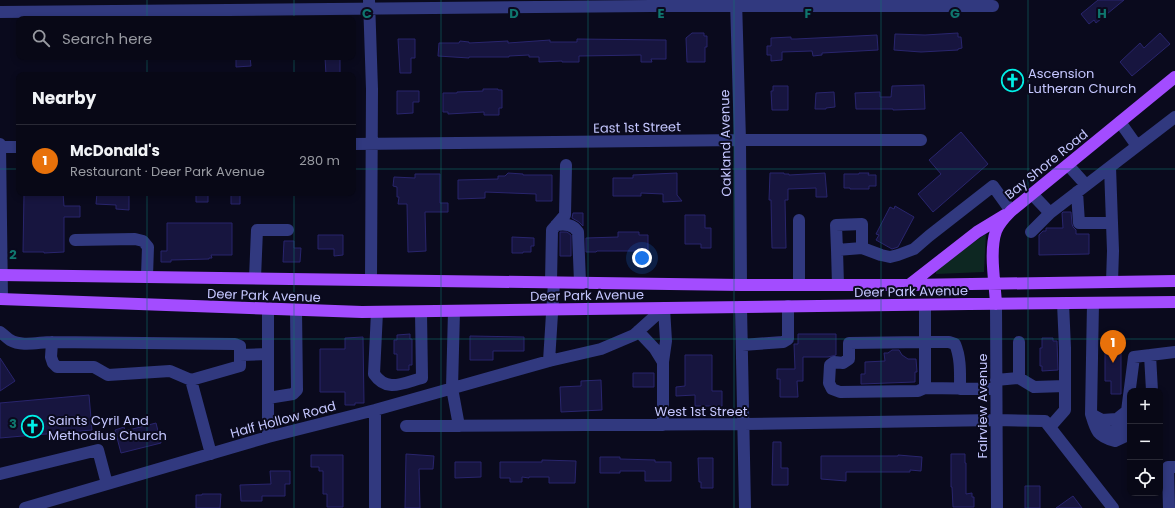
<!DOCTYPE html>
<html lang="en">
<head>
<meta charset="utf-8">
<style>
	:root { --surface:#080816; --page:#11111f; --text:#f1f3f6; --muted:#989aa1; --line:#292935; --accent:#2563eb }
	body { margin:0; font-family:Poppins,sans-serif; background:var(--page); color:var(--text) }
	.controls { position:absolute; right:12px; bottom:12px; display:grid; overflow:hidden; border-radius:8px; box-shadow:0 2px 6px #0003 }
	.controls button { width:36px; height:36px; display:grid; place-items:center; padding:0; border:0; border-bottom:1px solid var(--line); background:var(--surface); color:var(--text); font:20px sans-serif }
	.you { position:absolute; left:642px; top:258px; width:14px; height:14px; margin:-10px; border:3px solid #fff; border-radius:50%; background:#1a73e8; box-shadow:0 0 0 6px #1a73e833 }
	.badge { display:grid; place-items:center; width:26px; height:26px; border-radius:50%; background:var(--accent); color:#fff; font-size:13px; font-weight:700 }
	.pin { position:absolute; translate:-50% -33px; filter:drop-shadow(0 1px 2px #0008) }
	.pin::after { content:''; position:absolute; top:21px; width:14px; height:12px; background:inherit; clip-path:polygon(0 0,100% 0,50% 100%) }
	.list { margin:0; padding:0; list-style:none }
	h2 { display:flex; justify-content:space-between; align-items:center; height:52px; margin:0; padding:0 16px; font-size:17px }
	h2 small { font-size:13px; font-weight:400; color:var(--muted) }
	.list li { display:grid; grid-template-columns:26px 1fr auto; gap:12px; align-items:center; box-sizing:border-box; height:72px; padding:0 16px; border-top:1px solid var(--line) }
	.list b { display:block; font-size:15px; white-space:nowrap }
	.list p { margin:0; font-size:13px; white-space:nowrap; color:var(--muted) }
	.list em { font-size:13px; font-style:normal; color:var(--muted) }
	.icon { flex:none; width:22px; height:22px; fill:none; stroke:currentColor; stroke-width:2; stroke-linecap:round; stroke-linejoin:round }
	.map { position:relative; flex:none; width:1175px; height:508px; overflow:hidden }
	.search { position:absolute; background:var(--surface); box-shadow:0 2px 6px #0003; left:16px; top:16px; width:340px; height:44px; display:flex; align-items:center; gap:10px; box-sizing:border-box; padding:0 14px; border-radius:8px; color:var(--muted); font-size:15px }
	.panel { position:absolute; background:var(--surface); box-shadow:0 2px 6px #0003; left:16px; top:72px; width:340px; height:124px; border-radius:8px }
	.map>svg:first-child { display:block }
	.green { fill:#0d2722 }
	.building { fill:#17153f; stroke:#29256d }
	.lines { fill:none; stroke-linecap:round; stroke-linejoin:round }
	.minor { stroke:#31397f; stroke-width:12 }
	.major { stroke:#a34cff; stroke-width:12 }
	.grid { fill:none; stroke:#0f766e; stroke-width:1; stroke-opacity:0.55 }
	.labels { text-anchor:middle; stroke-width:4; stroke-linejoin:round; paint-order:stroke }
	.poi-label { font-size:13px; fill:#c5c7ff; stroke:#0a0a1d; text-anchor:start }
	.street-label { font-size:13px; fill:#c5c7ff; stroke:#0a0a1d }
	.grid-label { font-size:13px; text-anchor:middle; font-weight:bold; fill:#0f766e; stroke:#0a0a1d; stroke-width:4; stroke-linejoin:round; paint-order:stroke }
</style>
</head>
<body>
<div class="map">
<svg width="1175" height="508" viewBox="0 0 1175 508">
	<rect width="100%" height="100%" fill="#0a0a1d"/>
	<path class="green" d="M986,234L984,272L936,274V268Z"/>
	<path class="building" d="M1098,0H1124L1096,23L1094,20L1089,24L1081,14Z
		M692,33H704V36H707V47H705V62H687L686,38Z
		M958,33V37H961L962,48L958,49V50L921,52L894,50L895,34L925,35Z
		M1160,33L1170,44L1132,76L1120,62L1140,43L1144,48Z
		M877,35L878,50L822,53V55L813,56L812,51L782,52V60L771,61V55H767V46H771V38L791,37V39H796Z
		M398,39H415V58H411V73H400Z
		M577,39L666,40V59H651L652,62H641V55L579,56V62H562V61L539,62V57H529V55L509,56V57H469V58L438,56L439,43H459L460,41L469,42V43L508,41V43L550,40V42H577Z
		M236,57H250L251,66L236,67Z
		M325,57H340V74L326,75Z
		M924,85L925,109L893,110V109H856L855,93L880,92V97H891L892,86Z
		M773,86H788V110H772L771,91H773Z
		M483,89H498V90H502V108H499V115H484V112L448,114V112H443V93H457V92L483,91Z
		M397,91H419V102H413V113L397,114Z
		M834,92L835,107L826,108V109H815L816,93Z
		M961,132L988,164L933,212L918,194L941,174L929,160Z
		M508,173L523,174V175H552V201H536V194L485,192V198L458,199V180L498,179V176H505Z
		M677,173V195L682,201L663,202V194L641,193V196H613V178H633V175Z
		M770,173H784V174H789V175L825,173L827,197H816V188L788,189V200H785L786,248H772L771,200H769Z
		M859,173H869L868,175H876V186H869V189H850V188H844V174H859Z
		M415,174H440V203H448V212H425L426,251L408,252L407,204H398L399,197H397V187L393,186L394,177L415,178Z
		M24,193H63L64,206H80V217H64V252L44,253V252H23Z
		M97,193H129V210L116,209V205L96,204Z
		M196,193H208V202H196Z
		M231,193H240V204H231Z
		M895,206L914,217L898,247L892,249L876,240L879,235L876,234L890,207L894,209Z
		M1063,212H1071L1072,224L1073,227L1076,230V234H1089V254L1039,255V235L1043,231H1046V228H1063L1062,213Z
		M573,213H583V226L579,222L572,218Z
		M685,215H705V228H711V248H701V244H685Z
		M167,223H232V255H211L212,258H209V259L171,260V262H161V251H167Z
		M560,232H567L571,235V256H560Z
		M618,232H639V235H648V251H597L596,252H586V238L618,237Z
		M318,235H343V255L334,256V249H318Z
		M512,237L534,238V246H531V252H523V253H512Z
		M284,241H294V248H301L300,262H283Z
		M410,334V339H412V365H409V370H397V354H394V340H397V335Z
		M798,334H836V355L828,357H803V381H797L798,397H780V379H777V369H795L794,344H798Z
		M470,336L524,337V351H493V360H470Z
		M363,337L364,403H355V405H345V392H320V349H345V338Z
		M1042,338H1053V341H1057L1058,370L1042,371V366H1040V348H1042Z
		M1105,345H1121V394H1111V381H1105Z
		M892,350H899L902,355L908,359H916L917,372H915V382L861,384V374H865V362L885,361L884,353H888Z
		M685,355H712V391H722V406H695V395L676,396V387L685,386Z
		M0,358L15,381L0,391Z
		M633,373H654V387H633Z
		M601,380L602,410L561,412L560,387L581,386V381Z
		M89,395L92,430L0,438V403Z
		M156,423L161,443L121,453L115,430L124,427L125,431Z
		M773,442H781V468H788V485H772Z
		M406,454L434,456L433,469H419L420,508H405Z
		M951,454H965V463H966V494L972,493V497H974V507H953L952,487H951Z
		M311,455H343V507H327V494H323V471H319V467H311Z
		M898,455L922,457L921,471L910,470V472H846V481L821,479V456H898Z
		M600,457H620V459L655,460V462H671V481H645V471H620V473H600Z
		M698,458H713V488H701V482H699Z
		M542,460L576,461L575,483H549V477H529V478L522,477V482H510V478H500V462H542Z
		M455,462H481V477L455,478Z
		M270,471H290V484H285V496H262V501H241L240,485L271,484Z
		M1025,486H1040V508H1025Z
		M202,494H221L220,508H196V495H202Z
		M1073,496L1082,508H1056Z"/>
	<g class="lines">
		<path class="minor" d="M369,0L372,89L371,279
			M736,0L740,140L741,285
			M0,12L651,6H993
			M1120,122L1137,146
			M0,144L2,299
			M353,144L740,140H921
			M0,147H19
			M1068,165L1086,185
			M1110,167L1113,251L1112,282
			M1077,192L1079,223H1112
			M1032,194L1050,213
			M556,225C565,224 573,224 578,232L580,282
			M1031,232L1050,213L1175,117
			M75,240L135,239L143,241L148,247L147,276
			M837,250L836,225L862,224V248
			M255,278L257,230H288
			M551,282L552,230L565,215L566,165
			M799,285V220
			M838,285L837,250L862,248L881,255L890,257L898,255L914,249L929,236L993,186L1011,211
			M1093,303L1091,414C1096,431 1097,436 1115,441L1130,434
			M996,304L997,508
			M925,305V388L918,391L840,392L832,389L829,383L830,365L834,362L843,363L849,359V343L925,342H949L955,344C961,358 960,374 960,389
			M741,307L745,508
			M268,310V437
			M454,311L452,388L459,426
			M377,312L374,374C387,393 403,383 422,378L421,312
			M638,331L655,349L663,362
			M0,332C3,334 7,338 10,340C22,347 39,342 52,342L235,344L240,346V366L191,380L170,371L108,375L94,367H57L53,363L51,357L52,342
			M742,345L783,342L788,339V306
			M240,355L268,354
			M1150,355L1152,391
			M549,361L554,282
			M1019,378L1034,387L1065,386
			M191,380L211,454
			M996,380L1019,378V342
			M925,388L996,389
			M268,398L293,394L297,390L296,310
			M375,410V508
			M1091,414L1102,420L1117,419L1127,411L1134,357L1175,352
			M663,425V362L666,341L664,308
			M406,426L743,424L996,420L1045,421L1113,508
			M1050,427L1065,410V348L1063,303
			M1099,427L1110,432L1122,430L1127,420V411
			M0,474L98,450L107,484
			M25,508L268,437L375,410L549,361L601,349L634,335L664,308
			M1169,508L1168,467H1175"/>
		<path class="major" d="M0,275L741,285H909L1175,281
			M909,285L977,232L1005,215
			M0,299L362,312L969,304L1175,302
			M996,304C995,283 989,251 996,231C999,223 1005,217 1011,211L1175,77"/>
	</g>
	<path class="grid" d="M147,0V19M294,0V19M441,0V508M588,0V508M734,0V508M881,0V508M1028,0V508M147,57V75M294,57V75M0,169H19M353,169H1175M147,193V508M294,193V508M0,339H1175"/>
	<defs>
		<symbol id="church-ring" viewBox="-11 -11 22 22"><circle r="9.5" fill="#0a0a1d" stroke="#00f0e7" stroke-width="1.5"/><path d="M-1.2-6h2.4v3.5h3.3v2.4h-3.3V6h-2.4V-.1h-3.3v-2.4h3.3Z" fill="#00f0e7"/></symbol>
	</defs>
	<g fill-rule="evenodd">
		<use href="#church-ring" x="1000" y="68" width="25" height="25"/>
		<use href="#church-ring" x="20" y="414" width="25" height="25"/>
	</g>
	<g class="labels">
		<g class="poi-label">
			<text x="1028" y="78">Ascension<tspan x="1028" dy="15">Lutheran Church</tspan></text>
			<text x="48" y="425">Saints Cyril And<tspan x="48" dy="15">Methodius Church</tspan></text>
		</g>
		<g class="street-label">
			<text transform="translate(637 127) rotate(-1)" y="5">East 1st Street</text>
			<text transform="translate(725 143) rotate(-91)" y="5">Oakland Avenue</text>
			<text transform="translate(1046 164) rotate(-39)" y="5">Bay Shore Road</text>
			<text transform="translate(911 291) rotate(-1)" y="5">Deer Park Avenue</text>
			<text transform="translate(264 295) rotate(2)" y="5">Deer Park Avenue</text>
			<text transform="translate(587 295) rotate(-1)" y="5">Deer Park Avenue</text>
			<text transform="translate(982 406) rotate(-90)" y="5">Fairview Avenue</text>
			<text x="701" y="416">West 1st Street</text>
			<text transform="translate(283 419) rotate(-15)" y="5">Half Hollow Road</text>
		</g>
	</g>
	<g class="grid-label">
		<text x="367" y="18">C</text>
		<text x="514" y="18">D</text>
		<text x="661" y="18">E</text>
		<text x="808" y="18">F</text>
		<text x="955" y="18">G</text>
		<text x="1102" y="18">H</text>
		<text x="13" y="259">2</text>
		<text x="13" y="428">3</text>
	</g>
</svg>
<div class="controls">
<button>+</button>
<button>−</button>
<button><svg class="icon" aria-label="locate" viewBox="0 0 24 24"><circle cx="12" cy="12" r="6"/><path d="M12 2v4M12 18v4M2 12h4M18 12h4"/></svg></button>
</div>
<div class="you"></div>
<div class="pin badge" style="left:1113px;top:363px;background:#e8710a">1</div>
<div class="search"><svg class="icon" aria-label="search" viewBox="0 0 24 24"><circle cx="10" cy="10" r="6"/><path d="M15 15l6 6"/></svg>Search here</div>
<section class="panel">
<h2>Nearby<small></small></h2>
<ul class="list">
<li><span class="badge" style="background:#e8710a">1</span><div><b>McDonald's</b><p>Restaurant · Deer Park Avenue</p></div><em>280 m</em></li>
</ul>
</section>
</div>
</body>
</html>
